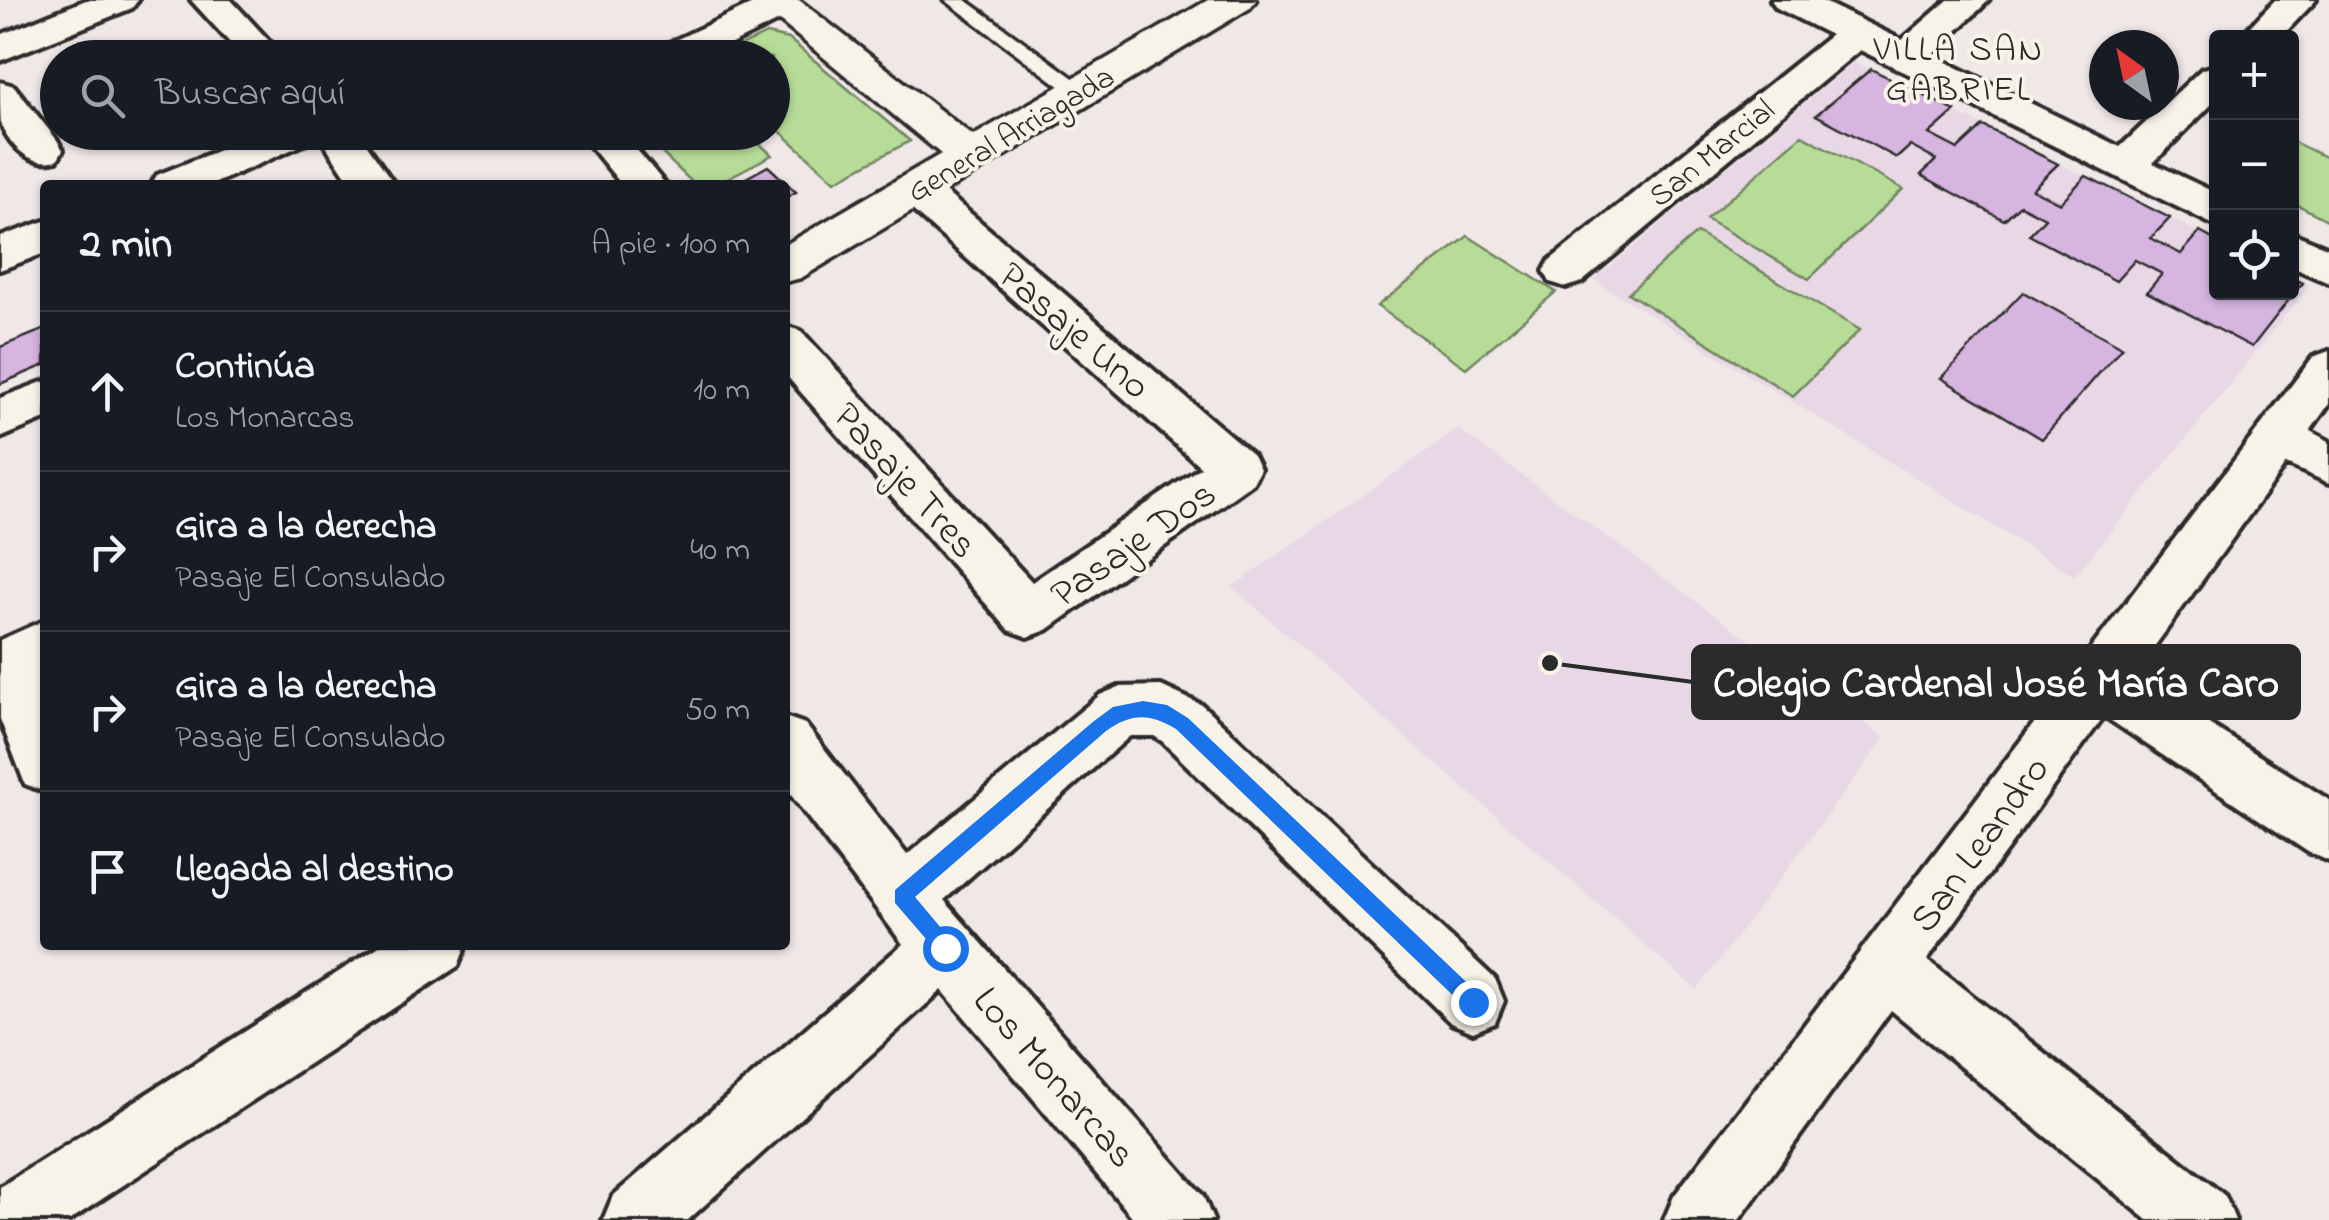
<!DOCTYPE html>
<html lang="es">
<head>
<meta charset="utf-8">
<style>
	:root { --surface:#171b24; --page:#242831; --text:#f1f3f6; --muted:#9ea1a6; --line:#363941 }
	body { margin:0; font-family:"Indie Flower",sans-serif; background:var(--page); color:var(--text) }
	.controls { position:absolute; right:30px; top:30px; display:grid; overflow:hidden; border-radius:10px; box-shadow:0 2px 8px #0004 }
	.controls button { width:90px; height:90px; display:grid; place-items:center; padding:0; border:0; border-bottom:2px solid var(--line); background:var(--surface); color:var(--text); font:50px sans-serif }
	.compass { position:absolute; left:2089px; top:30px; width:90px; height:90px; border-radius:50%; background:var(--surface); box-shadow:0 2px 8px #0004; rotate:327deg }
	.stop { position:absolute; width:30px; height:30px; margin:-22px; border:8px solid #1a73e8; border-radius:50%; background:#fff }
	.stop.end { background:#1a73e8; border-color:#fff; box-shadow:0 2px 10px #0008 }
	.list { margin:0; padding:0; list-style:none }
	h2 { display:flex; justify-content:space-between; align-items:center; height:130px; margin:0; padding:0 40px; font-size:42px }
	h2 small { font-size:32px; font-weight:400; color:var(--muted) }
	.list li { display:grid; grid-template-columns:65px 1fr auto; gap:30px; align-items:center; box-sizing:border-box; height:160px; padding:0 40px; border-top:2px solid var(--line) }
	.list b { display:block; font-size:38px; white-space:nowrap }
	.list p { margin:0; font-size:32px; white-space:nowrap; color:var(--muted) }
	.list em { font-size:32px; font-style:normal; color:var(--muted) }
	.icon { flex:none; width:55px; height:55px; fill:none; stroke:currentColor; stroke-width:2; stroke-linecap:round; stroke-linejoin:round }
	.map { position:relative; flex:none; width:2329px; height:1220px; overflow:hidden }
	.search { position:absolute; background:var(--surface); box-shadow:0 2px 8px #0004; left:40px; top:40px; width:750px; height:110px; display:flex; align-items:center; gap:25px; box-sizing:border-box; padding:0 35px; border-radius:55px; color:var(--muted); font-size:38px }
	.panel { position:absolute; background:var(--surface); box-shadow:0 2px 8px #0004; left:40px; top:180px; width:750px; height:770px; border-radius:10px }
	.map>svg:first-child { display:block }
	.built { fill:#e8d8e5 }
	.green { fill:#b7dc97; stroke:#718461; stroke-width:2.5 }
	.building { fill:#d6b5e1; stroke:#2b2b2b; stroke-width:2.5 }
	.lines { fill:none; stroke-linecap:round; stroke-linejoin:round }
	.lane-casing { stroke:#2b2b2b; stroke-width:7 }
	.street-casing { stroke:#2b2b2b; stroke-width:8 }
	.secondary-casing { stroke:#2b2b2b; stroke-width:7 }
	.lane { fill:#f7f3e8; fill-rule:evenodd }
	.street { fill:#f7f3e8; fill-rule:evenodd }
	.secondary { fill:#f7f3e8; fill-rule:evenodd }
	.route { fill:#1a73e8 }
	.labels { text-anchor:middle; stroke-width:8; stroke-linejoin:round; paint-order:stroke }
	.far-street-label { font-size:32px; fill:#2b2b2b; stroke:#f7f3e8 }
	.far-neighbourhood-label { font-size:35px; letter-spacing:2.5px; fill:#2b2b2b; stroke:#f7f3e8 }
	.street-label { font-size:40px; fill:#2b2b2b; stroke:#f7f3e8 }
	.leader { fill:none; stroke:#2b2b2b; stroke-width:4 }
	.callout-dot { fill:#2b2b2b; stroke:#f7f3e8; stroke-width:4 }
	.callout { fill:#2b2b2b; stroke:#2b2b2b; stroke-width:4 }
	.callout-label { font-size:42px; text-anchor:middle; font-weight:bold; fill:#fff }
</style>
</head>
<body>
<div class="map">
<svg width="2329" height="1220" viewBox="0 0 2329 1220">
	<rect width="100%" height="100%" fill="#f0e7e7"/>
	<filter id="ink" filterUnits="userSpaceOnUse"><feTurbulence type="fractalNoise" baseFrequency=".01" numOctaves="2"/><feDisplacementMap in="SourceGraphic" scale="20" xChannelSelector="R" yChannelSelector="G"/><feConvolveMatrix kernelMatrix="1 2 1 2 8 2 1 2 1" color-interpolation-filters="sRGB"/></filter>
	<g filter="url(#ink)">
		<path class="built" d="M1854,62L2216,241V292H2292V278L2309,286L2075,576L1594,280Z
			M1458,429L1885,738L1697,990L1232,587Z"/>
		<path class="green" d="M766,34L789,39L910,141L835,181L773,125L772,58L717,57Z
			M641,133H748L772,155L714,185H695Z
			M1802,135L1903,189L1809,279L1706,219Z
			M2292,141L2329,159V221L2292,202Z
			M1697,233L1860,330L1793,396L1628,293Z
			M1468,236L1556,292L1466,368L1377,306Z"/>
		<path class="building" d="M1871,69L1955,111L1929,134L1958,149L1983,126L2058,164L2032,189L2060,203L2086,176L2170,218L2151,238L2181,254L2200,232L2216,241V292H2292V278L2302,283L2252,347L2147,292L2162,274L2135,260L2116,281L2029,235L2045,218L2020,205L2004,220L1921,175L1936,160L1910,146L1897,158L1816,115Z
			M768,166L796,192L785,198V185H733Z
			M2023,292L2122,347L2042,439L1941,378Z
			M45,329V365L0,384V347Z"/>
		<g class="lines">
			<defs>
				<path id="lane" d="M945,0H966L1087,88V96H1073Z"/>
				<path id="street" d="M86,0H138L132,8L0,61V35Z
					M191,0H231L285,58H244Z
					M761,0H796L800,5L794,13L703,58H651L656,49Z
					M1771,0H1820L1902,40L1948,0H1989L1932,55L2120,147L2202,69L2216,66V100L2153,163L2216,193V226L1860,50L1582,282L1566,287L1550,282L1544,271L1550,260L1831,35L1777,8Z
					M2275,0H2316L2280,38H2239Z
					M0,82L14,86L57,140L63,150L57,160C32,167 11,148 1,124C0,113 0,94 0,82Z
					M264,132H358L395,185H352L320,137L211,185H151L157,175Z
					M579,132H622L666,185H622Z
					M915,175L930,179L1253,455L1260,469L1253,483L1047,630L1028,637L1009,630L785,374V326L801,331L1032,582L1201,467L900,199L894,189L900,179Z
					M45,221V253L0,270V237Z
					M2292,233L2329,248V283L2292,267Z
					M2329,351V404L2310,431L2329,441V483L2286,464L2133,676L2329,800V861L2308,852L2104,716L1927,960L2225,1196L2235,1220H2148L1891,1010L1739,1220H1664L1674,1196L2313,357Z
					M45,381V419L0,438V398Z
					M7,640L26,647L45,693V792L25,784L0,719V643Z
					M1161,686L1202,705L1495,979L1504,1001L1495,1023L1473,1032L1451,1023L1162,741L1154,736H1130L944,900L1203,1196L1213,1220H1135L942,990L688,1220H603L613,1196L903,944L785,787V717L805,724L907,855L1100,695L1119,687Z
					M381,945H466L458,966L70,1220H0V1187Z"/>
				<path id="secondary" d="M754,0H799L973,136L1208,0H1256L1250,8L801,278L785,282V245L941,154Z
					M45,620V672L0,693V640Z"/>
			</defs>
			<use href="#lane" class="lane-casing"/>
			<use href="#street" class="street-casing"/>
			<use href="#secondary" class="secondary-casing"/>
			<use href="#lane" class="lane"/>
			<use href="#street" class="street"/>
			<use href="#secondary" class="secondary"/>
		</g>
	</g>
	<path class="route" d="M1143,701L1167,705L1188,718L1480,995V1008H1466L1176,729C1150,713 1131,713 1106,731L915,897L952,941V954H939L895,903V890L1094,721L1113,707Z"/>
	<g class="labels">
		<g class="far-street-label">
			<text transform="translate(1010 133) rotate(-31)" y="11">General Arriagada</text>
			<text transform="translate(1711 152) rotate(-39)" y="11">San Marcial</text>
		</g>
		<g class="far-neighbourhood-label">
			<text x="1959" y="60">VILLA SAN<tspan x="1959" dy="40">GABRIEL</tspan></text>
		</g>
		<g class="street-label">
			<text transform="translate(1076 329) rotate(41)" y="14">Pasaje Uno</text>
			<text transform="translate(907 479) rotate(48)" y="14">Pasaje Tres</text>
			<text transform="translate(1132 542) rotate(-35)" y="14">Pasaje Dos</text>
			<text transform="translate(1978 843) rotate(-54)" y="14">San Leandro</text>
			<text transform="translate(1056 1076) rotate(49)" y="14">Los Monarcas</text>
		</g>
	</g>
	<path class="leader" d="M1550 663L1693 682"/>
	<circle class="callout-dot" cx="1550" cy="663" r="10"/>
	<rect class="callout" x="1693" y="646" width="606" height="72" rx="10"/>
	<g class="callout-label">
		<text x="1996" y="696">Colegio Cardenal José María Caro</text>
	</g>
</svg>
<div class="controls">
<button>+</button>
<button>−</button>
<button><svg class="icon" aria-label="locate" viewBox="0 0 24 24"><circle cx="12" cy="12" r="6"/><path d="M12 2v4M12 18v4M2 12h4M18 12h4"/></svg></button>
</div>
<svg class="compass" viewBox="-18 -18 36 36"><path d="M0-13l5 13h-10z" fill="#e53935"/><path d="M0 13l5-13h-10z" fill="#9ea1a6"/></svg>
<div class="stop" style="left:945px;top:948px"></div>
<div class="stop end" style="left:1473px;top:1002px"></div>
<div class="search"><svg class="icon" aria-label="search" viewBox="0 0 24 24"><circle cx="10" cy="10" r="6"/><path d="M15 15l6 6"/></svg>Buscar aquí</div>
<section class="panel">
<h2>2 min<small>A pie · 100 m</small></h2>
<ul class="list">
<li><svg class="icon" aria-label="ahead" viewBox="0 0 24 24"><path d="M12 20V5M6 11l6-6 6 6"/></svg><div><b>Continúa</b><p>Los Monarcas</p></div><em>10 m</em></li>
<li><svg class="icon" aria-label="right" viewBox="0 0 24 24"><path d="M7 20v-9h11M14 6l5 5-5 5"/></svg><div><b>Gira a la derecha</b><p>Pasaje El Consulado</p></div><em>40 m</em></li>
<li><svg class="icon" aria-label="right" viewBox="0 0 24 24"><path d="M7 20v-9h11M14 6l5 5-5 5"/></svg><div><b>Gira a la derecha</b><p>Pasaje El Consulado</p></div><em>50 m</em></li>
<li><svg class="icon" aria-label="arrive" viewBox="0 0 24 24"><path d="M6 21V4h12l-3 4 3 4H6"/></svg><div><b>Llegada al destino</b></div></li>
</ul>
</section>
</div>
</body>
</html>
